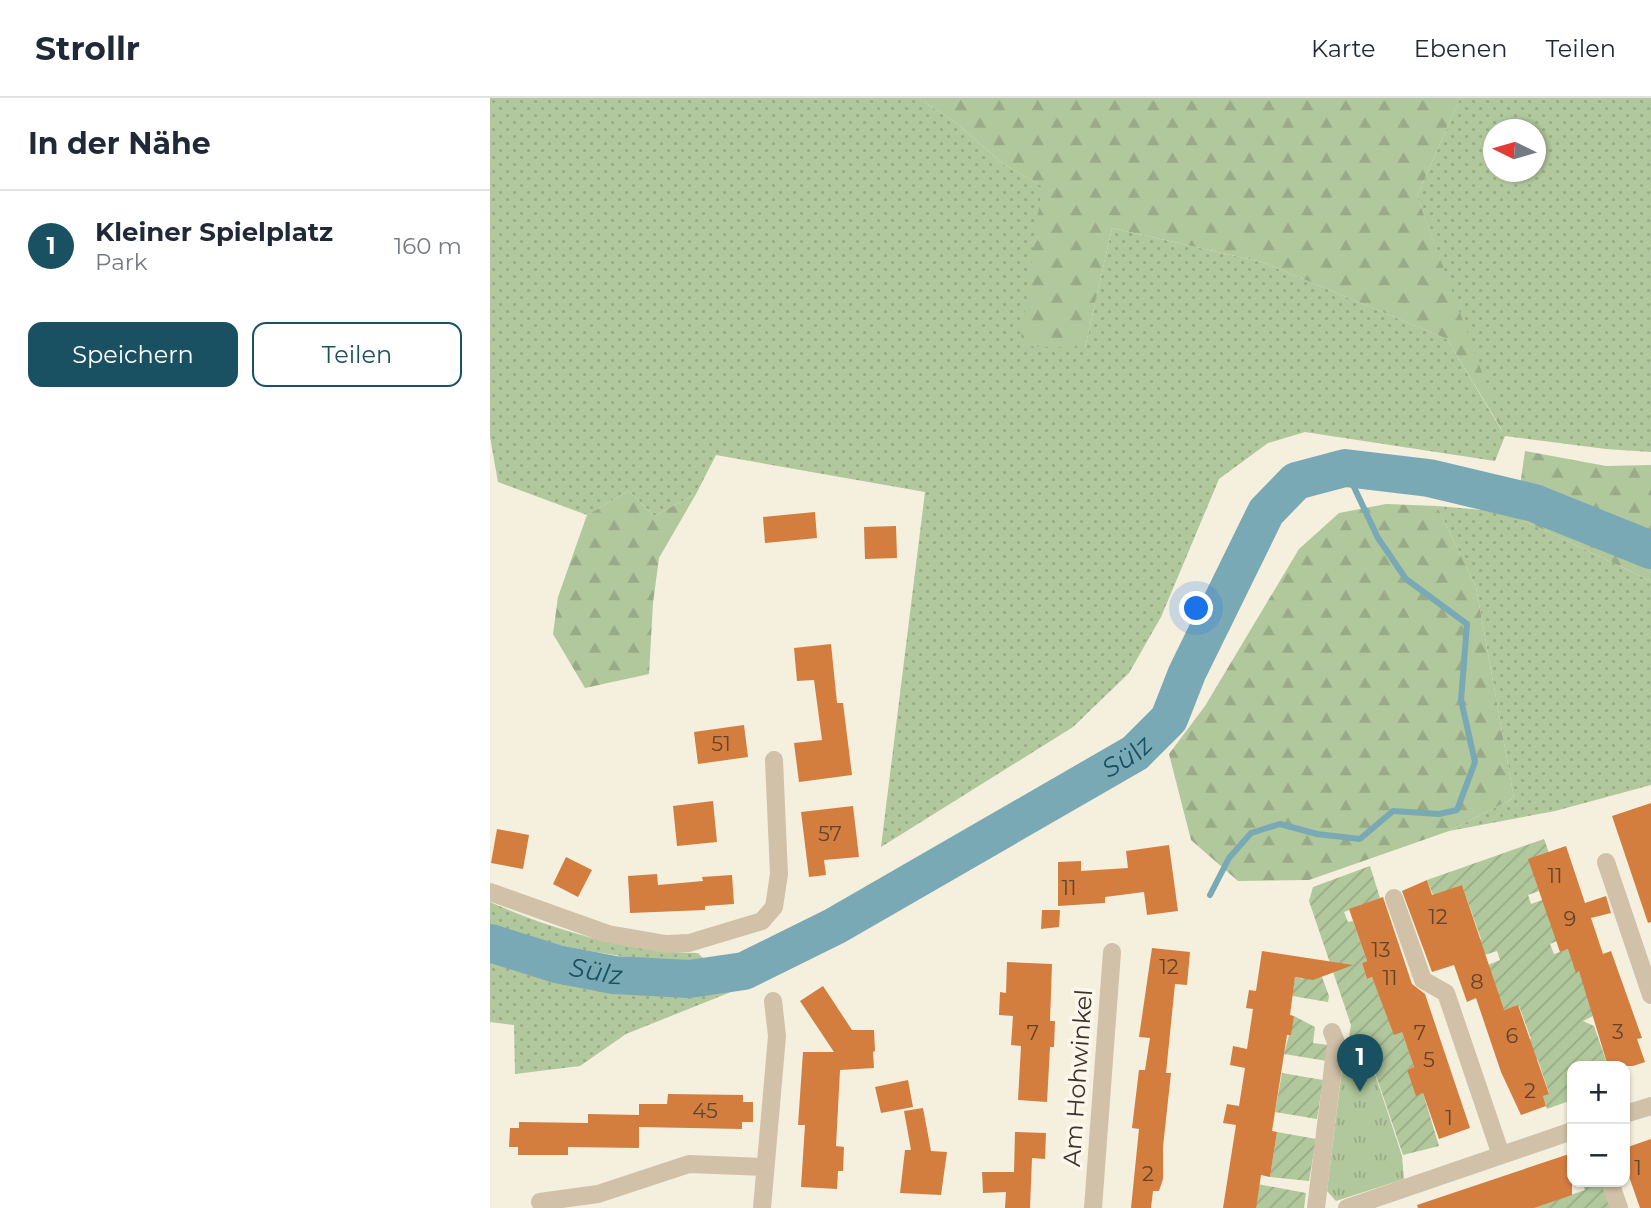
<!DOCTYPE html>
<html lang="de">
<head>
<meta charset="utf-8">
<style>
	:root { --surface:#fff; --page:#f6f6f7; --text:#1f2937; --muted:#747a83; --line:#e0e1e3; --accent:#195163 }
	body { margin:0; font-family:Montserrat,sans-serif; background:var(--page); color:var(--text) }
	.controls { position:absolute; right:21px; bottom:21px; display:grid; overflow:hidden; border-radius:14px; box-shadow:0 2px 5px #0004 }
	.controls button { width:63px; height:63px; display:grid; place-items:center; padding:0; border:0; border-bottom:2px solid var(--line); background:var(--surface); color:var(--text); font:35px sans-serif }
	.compass { position:absolute; left:993px; top:21px; width:63px; height:63px; border-radius:50%; background:var(--surface); box-shadow:0 2px 5px #0004; rotate:275deg }
	.you { position:absolute; left:707px; top:511px; width:24px; height:24px; margin:-18px; border:5px solid #fff; border-radius:50%; background:#1a73e8; box-shadow:0 0 0 10px #1a73e833 }
	.badge { display:grid; place-items:center; width:46px; height:46px; border-radius:50%; background:var(--accent); color:#fff; font-size:23px; font-weight:700 }
	.pin { position:absolute; translate:-50% -58px; filter:drop-shadow(0 2px 4px #0008) }
	.pin::after { content:''; position:absolute; top:37px; width:24px; height:21px; background:inherit; clip-path:polygon(0 0,100% 0,50% 100%) }
	.list { margin:0; padding:0; list-style:none }
	h2 { display:flex; justify-content:space-between; align-items:center; height:91px; margin:0; padding:0 28px; font-size:30px }
	h2 small { font-size:23px; font-weight:400; color:var(--muted) }
	.list li { display:grid; grid-template-columns:46px 1fr auto; gap:21px; align-items:center; box-sizing:border-box; height:112px; padding:0 28px; border-top:2px solid var(--line) }
	.list b { display:block; font-size:26px; white-space:nowrap }
	.list p { margin:0; font-size:23px; white-space:nowrap; color:var(--muted) }
	.list em { font-size:23px; font-style:normal; color:var(--muted) }
	.actions { display:flex; gap:14px; padding:21px 28px }
	.actions a { flex:1; padding:16px 0; border:2px solid var(--accent); border-radius:14px; text-align:center; font-size:24px; color:var(--accent) }
	.actions .main { background:var(--accent); color:#fff }
	.map { position:relative; flex:none; width:1161px; height:1110px; overflow:hidden }
	header { display:flex; align-items:center; gap:42px; box-sizing:border-box; height:98px; padding:0 35px; background:var(--surface); border-bottom:2px solid var(--line) }
	header strong { font-size:33px }
	nav { display:flex; gap:38px; margin-inline-start:auto; font-size:24px }
	main { display:flex }
	aside { flex:1; background:var(--surface) }
	.map>svg:first-child { display:block }
	.grass { fill:url(#grass-dots); fill-rule:evenodd }
	.forest { fill:url(#forest-firs) }
	.park { fill:url(#park-tufts) }
	.garden { fill:url(#garden-furrows) }
	.lines { fill:none; stroke-linecap:round; stroke-linejoin:round }
	.stream { stroke:#7aa9b6; stroke-width:6 }
	.river { stroke:#7aa9b6; stroke-width:38 }
	.building { fill:#d37d3f }
	.street { stroke:#d0c1a8; stroke-width:18 }
	.labels { text-anchor:middle; stroke-width:7; stroke-linejoin:round; paint-order:stroke }
	.number-label { font-size:21px; fill:#62452e }
	.street-label { font-size:24px; fill:#3c3229; stroke:#fcf7ec }
	.water-label { font-size:26px; font-style:italic; fill:#195163; stroke:#fcf7ec }
</style>
</head>
<body>
<header>
<strong>Strollr</strong>
<nav><a>Karte</a><a>Ebenen</a><a>Teilen</a></nav>
</header>
<main>
<aside>
<h2>In der Nähe<small></small></h2>
<ul class="list">
<li><span class="badge">1</span><div><b>Kleiner Spielplatz</b><p>Park</p></div><em>160 m</em></li>
</ul>
<div class="actions"><a class="main">Speichern</a><a>Teilen</a></div>
</aside>
<div class="map">
<svg width="1161" height="1110" viewBox="0 0 1161 1110">
	<defs>
		<pattern id="grass-dots" width="8" height="8" patternUnits="userSpaceOnUse" patternTransform="scale(1.75)"><rect width="8" height="8" fill="#b1c79c"/><path d="M2 2h.1M6 6h.1" fill="none" stroke="#99ab86" stroke-width="1.8" stroke-linecap="round"/></pattern>
		<pattern id="forest-firs" width="22" height="20" patternUnits="userSpaceOnUse" patternTransform="scale(1.75)"><rect width="22" height="20" fill="#b1c79c"/><path d="M5 1l3.5 6h-7zM16 11l3.5 6h-7z" fill="#99ab86"/></pattern>
		<pattern id="park-tufts" width="24" height="20" patternUnits="userSpaceOnUse" patternTransform="scale(1.75)"><rect width="24" height="20" fill="#b1c79c"/><path d="M3 7l-1-3M5 7V3M7 7l1-3M15 17l-1-3M17 17v-4M19 17l1-3" fill="none" stroke="#99ab86"/></pattern>
		<pattern id="garden-furrows" width="10" height="10" patternUnits="userSpaceOnUse" patternTransform="scale(1.75)"><rect width="10" height="10" fill="#b1c79c"/><path d="M-1 1l2-2M0 10L10 0M9 11l2-2" fill="none" stroke="#99ab86"/></pattern>
	</defs>
	<rect width="100%" height="100%" fill="#f5efde"/>
	<path class="grass" d="M0,0H428L465,24L513,66L552,88L595,250L622,130L772,164L957,241L1012,333L927,98L970,0H1161V354L1116,351L1015,338L1005,363L815,334L778,345L729,381L671,519L639,575L583,629L391,749L435,394L226,357L206,396L164,418L139,393L97,417L8,384L0,339ZM1004,32H1046V74H1004Z
		M947,408L1016,414L1161,483V687L1065,713L959,733L1024,700L986,489Z
		M0,804C63,832 138,854 208,855L218,865C145,864 76,850 6,832L0,829Z
		M0,859L69,880L156,896L235,882L246,892L136,936L90,968L25,976L24,927L0,924Z"/>
	<path class="forest" d="M428,0H970L927,98L1015,337L957,241L772,164L622,130L595,250L530,248L552,88L513,66L465,24Z
		M1035,353L1116,368L1161,367V483L1016,414L1030,388Z
		M139,393L164,418L206,396L169,460L163,505L159,576L95,590L63,536L68,499L97,417Z
		M896,406L947,408L986,489L1024,700L959,733L819,782L748,783L701,742L679,656L715,608L809,451L849,415Z"/>
	<path class="park" d="M876,949L912,1058L914,1081L846,1103L837,1093L854,955Z"/>
	<path class="garden" d="M1054,741L1059,755L1039,762L1049,793L1038,797L1041,806L1075,794L1067,843L1060,846L1064,856L1081,850L1086,874L1089,873L1105,917L1093,923L1104,928L1118,968H1082V1002L1057,1011L1053,998L1059,995L1048,962L1025,947L1041,941L1029,908L1013,912L998,867L1010,862L1007,853L966,866L961,851L991,841L972,787L943,797L937,782Z
		M880,768L890,800L854,814L858,824L863,823L877,863L872,865L877,881L882,879L890,899H894L912,934L924,969L917,972L926,997L933,995L949,1048L913,1057L873,939L858,945L861,927L819,803L823,789Z
		M814,876L832,879L839,898L838,904L802,898L805,879L813,881Z
		M804,918L825,929L823,945L838,947L837,963L794,956Z
		M792,975L833,982L827,1021L785,1014Z
		M787,1034L826,1041L819,1083L780,1079Z
		M757,1084L816,1095L814,1110H766Z
		M1092,1084H1113L1120,1110H1043L1095,1092Z"/>
	<g class="lines">
		<path class="stream" d="M720,797L739,760L761,735L790,726L827,736L870,741L903,713L949,716L967,712L985,664L971,602L977,526L916,481L888,440L855,370"/>
		<path class="river" id="s1" d="M0,845L67,866L124,877L199,881L254,873L345,828L645,655L679,621L697,575L776,414L806,383L855,370L939,380L1044,405L1161,452"/>
	</g>
	<path class="building" d="M325,414L327,440L275,445L273,419Z
		M406,428L407,460L375,461L374,429Z
		M341,546L347,605H353L362,677L309,684L304,645L332,642L324,582L307,583L304,550Z
		M254,627L258,659L208,666L204,634Z
		M223,703L227,744L187,748L183,708Z
		M1161,705V824L1158,825L1122,718Z
		M363,708L369,759L334,762L336,777L319,779L311,714Z
		M7,731L39,737L33,771L1,765Z
		M679,747L688,813L657,817L654,794L615,799V805L568,808V764L591,763V773L638,770L636,753Z
		M1076,748L1095,805L1116,798L1118,805L1121,815L1101,820L1113,856L1121,853L1152,940L1147,941L1155,964L1143,968H1118L1089,873L1086,875L1078,851L1070,854L1038,761Z
		M76,759L102,772L88,799L63,786Z
		M167,776L168,787L213,783L212,779L242,777L244,806L215,808V812L140,815L138,778Z
		M937,782L942,797L972,787L1014,912L1028,907L1059,996L1053,998L1056,1008L1031,1017L1011,974L986,900L977,904L964,867L942,874L912,793Z
		M893,799L922,886L935,896L980,1030L949,1041L933,995L926,998L917,972L924,969L912,934L904,937L882,879L877,881L872,865L877,863L859,811Z
		M552,812H570L569,829L551,831Z
		M662,850L700,854L697,887L685,886L676,975H681L673,1049V1081L669,1093H663L661,1110H641L649,1031L642,1030L649,972H655L660,940L649,939Z
		M772,853L863,867L823,882L805,879L800,917L804,918L801,937H797L782,1033L787,1034L780,1079L771,1077L766,1110H733L746,1027L733,1025L737,1006L749,1008L755,970L740,967L743,948L757,951L763,911L756,910L759,892L766,893Z
		M517,864L562,866L560,923H565L564,949H560L557,1004L528,1002L531,948L521,947L523,918L509,917L510,894L516,895Z
		M333,888L362,932H384L385,953L383,954L384,970L350,972L346,1048L354,1049L353,1073H348L347,1091L311,1089L315,1027H308L313,954H344L310,903Z
		M418,982L423,1009L391,1015L385,989Z
		M178,996L253,997V1004H263V1024H252V1031L149,1029V1050L78,1049V1057H28V1049H19L20,1030H29V1024L98,1025V1016L149,1017V1006H177Z
		M433,1010L441,1053L457,1054L451,1097L410,1095L415,1052H421L414,1013Z
		M525,1034L556,1035L555,1061L542,1060L540,1110H515L516,1094L493,1095L492,1074H524Z
		M1161,1041V1110H1150L1135,1067V1050Z
		M1082,1055V1097L1044,1110H928L927,1107Z"/>
	<g class="lines">
		<path class="street" d="M1116,764L1161,897
			M0,794L118,836L176,846L199,845L272,823L284,809L289,776L284,662
			M904,800L933,882L956,895L1011,1057
			M1135,1016L1161,1008
			M1120,1084L1129,1110
			M50,1104L108,1096L199,1066L275,1069
			M272,1110L287,938L283,903
			M603,1110L622,854
			M826,1110L846,944L842,934
			M857,1110L1082,1033"/>
	</g>
	<g class="labels">
		<g class="number-label">
			<text x="231" y="653">51</text>
			<text x="340" y="743">57</text>
			<text x="1065" y="785">11</text>
			<text x="579" y="797">11</text>
			<text x="948" y="826">12</text>
			<text x="1080" y="828">9</text>
			<text x="891" y="859">13</text>
			<text x="679" y="876">12</text>
			<text x="900" y="887">11</text>
			<text x="987" y="891">8</text>
			<text x="1128" y="941">3</text>
			<text x="543" y="942">7</text>
			<text x="930" y="942">7</text>
			<text x="1022" y="945">6</text>
			<text x="939" y="969">5</text>
			<text x="1040" y="1000">2</text>
			<text x="215" y="1020">45</text>
			<text x="959" y="1027">1</text>
			<text x="1148" y="1077">1</text>
			<text x="658" y="1083">2</text>
		</g>
		<g class="street-label">
			<text transform="translate(588 980) rotate(-86)" y="8">Am Hohwinkel</text>
		</g>
		<g class="water-label">
			<text dy="9" stroke="none"><textPath href="#s1" startOffset="698">Sülz</textPath></text>
			<text dy="9" stroke="none"><textPath href="#s1" startOffset="110">Sülz</textPath></text>
		</g>
	</g>
</svg>
<div class="controls">
<button>+</button>
<button>−</button>
</div>
<svg class="compass" viewBox="-18 -18 36 36"><path d="M0-13l5 13h-10z" fill="#e53935"/><path d="M0 13l5-13h-10z" fill="#747a83"/></svg>
<div class="you"></div>
<div class="pin badge" style="left:870px;top:994px">1</div>
</div>
</main>
</body>
</html>
